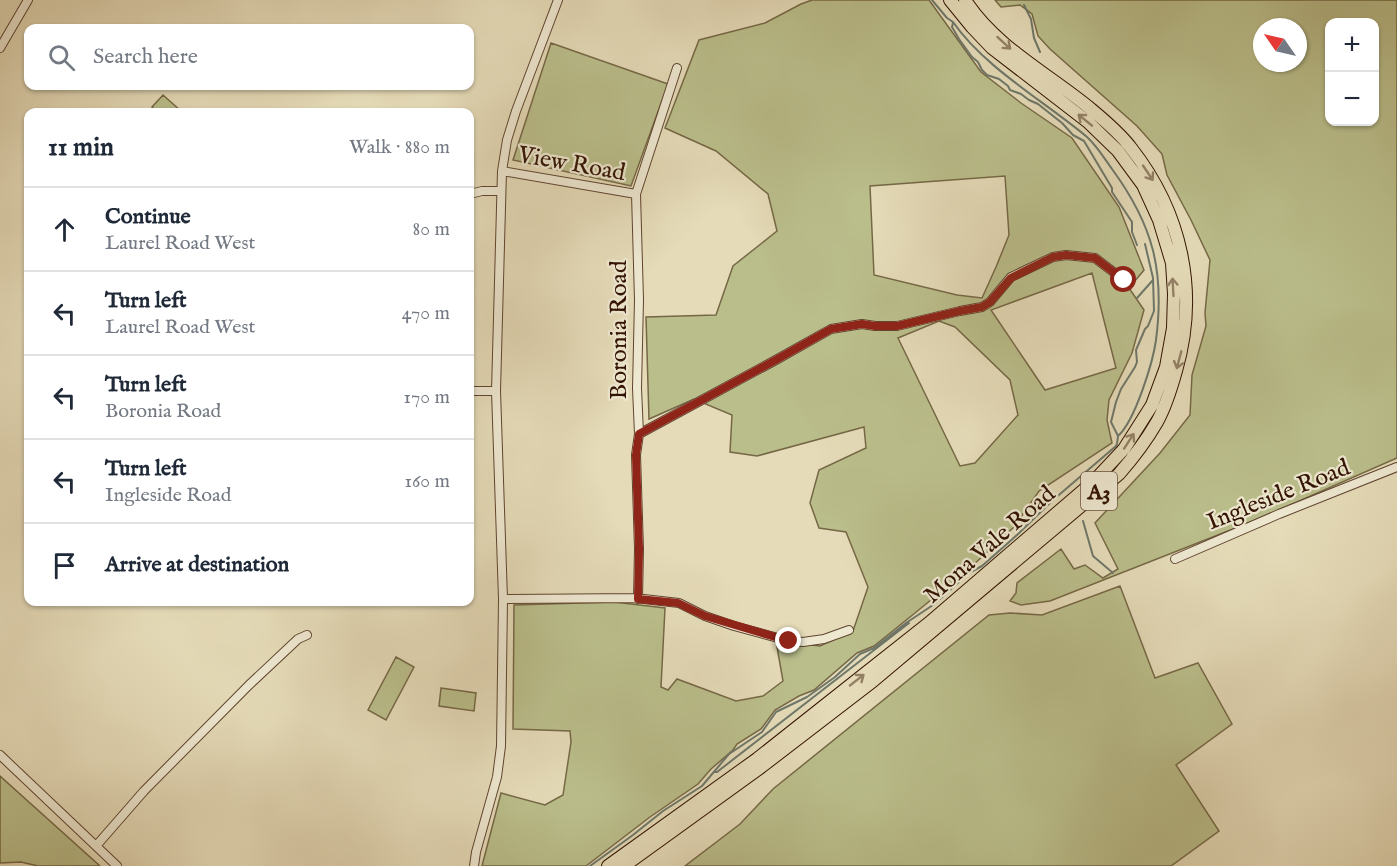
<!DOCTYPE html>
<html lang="en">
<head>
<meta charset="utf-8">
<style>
	:root { --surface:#fff; --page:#f6f6f7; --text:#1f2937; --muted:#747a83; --line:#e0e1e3 }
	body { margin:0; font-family:"IM FELL English",serif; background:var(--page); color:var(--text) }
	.controls { position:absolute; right:18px; top:18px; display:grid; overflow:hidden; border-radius:12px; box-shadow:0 2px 4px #0004 }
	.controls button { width:54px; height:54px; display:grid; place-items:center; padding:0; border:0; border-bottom:2px solid var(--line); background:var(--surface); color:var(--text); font:30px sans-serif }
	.compass { position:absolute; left:1253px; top:18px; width:54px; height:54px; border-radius:50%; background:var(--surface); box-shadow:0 2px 4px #0004; rotate:304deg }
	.stop { position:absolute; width:18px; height:18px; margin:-14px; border:4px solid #8f2418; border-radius:50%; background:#fff }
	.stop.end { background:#8f2418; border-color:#fff; box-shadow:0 2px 6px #0008 }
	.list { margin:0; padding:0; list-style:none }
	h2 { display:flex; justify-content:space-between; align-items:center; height:78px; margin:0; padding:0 24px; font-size:26px }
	h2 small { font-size:20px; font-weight:400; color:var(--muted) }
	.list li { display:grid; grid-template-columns:39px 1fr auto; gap:18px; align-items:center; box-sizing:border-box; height:84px; padding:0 24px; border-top:2px solid var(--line) }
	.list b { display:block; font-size:22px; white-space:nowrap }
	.list p { margin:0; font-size:20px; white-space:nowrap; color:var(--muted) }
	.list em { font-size:20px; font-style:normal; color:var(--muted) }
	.icon { flex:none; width:33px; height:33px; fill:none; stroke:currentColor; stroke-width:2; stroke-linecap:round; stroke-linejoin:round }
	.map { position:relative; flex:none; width:1397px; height:866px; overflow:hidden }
	.search { position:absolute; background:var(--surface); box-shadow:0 2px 4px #0004; left:24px; top:24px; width:450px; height:66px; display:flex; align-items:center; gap:15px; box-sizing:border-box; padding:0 21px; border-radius:12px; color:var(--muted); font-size:22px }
	.panel { position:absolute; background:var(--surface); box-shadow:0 2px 4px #0004; left:24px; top:108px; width:450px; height:498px; border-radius:12px }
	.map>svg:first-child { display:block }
	.green { fill:#babe8b; stroke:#766846; stroke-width:1.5; fill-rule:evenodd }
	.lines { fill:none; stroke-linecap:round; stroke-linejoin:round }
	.stream { stroke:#6e776a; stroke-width:2 }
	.minor-casing { stroke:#5f442f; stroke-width:10 }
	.highway-casing { stroke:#321201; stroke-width:14 }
	.minor { stroke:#eee8d1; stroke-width:8 }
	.highway { stroke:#e5dbb8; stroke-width:12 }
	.oneway { stroke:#948166 }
	.route { stroke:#8f2418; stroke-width:8 }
	.labels { text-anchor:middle; stroke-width:4.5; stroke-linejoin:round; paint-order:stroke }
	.shield { fill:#eee8d1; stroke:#6a523f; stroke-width:1.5 }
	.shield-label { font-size:22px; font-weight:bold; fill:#321201 }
	.street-label { font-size:24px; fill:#321201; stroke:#eee8d1 }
</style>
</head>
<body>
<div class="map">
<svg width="1397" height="866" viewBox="0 0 1397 866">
	<rect width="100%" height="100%" fill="#e5dbb8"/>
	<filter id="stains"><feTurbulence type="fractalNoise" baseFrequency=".00333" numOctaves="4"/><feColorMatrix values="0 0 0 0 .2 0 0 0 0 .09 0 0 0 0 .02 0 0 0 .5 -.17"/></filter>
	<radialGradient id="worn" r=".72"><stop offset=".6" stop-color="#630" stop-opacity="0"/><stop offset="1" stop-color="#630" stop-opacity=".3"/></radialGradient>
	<path class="green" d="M812,0H929L981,72L1021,103L1072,138L1119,207L1144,270L1129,288L1144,310L1132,353L1109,400L1107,420L1112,443L1039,491L1014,527L970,568L915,613L874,646L857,653L814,690L799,696L775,710L761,729L737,744L733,750L711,769L698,784L650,817L586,866H482L501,793L545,805L563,795L571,742L570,731L513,729L514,605L614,602L665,608L661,687L668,690L677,679L736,701L763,696L783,681L776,641L820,646L853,631L868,587L846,532L819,528L810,503L819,470L866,448L864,427L757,456L730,452L732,415L694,399L649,419L646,317L716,315L733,266L777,231L768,194L716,151L665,128L699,40L765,23L801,4ZM1005,176L1009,235L996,267L982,298L957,295L874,275L870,186ZM1092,273L1116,368L1045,390L991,310ZM939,321L955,327L1010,380L1018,415L975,463L960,466L898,338Z
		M995,0H1397V458L1256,520L1050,601L1021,605L1010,601L1016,593L1017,583L1061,549L1074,569L1085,565L1103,578L1118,569L1095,523L1160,453L1190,415L1192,375L1206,326L1205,313L1210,260L1191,220L1167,175L1162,154L1137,126L1050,49L1038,36L1032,14L1020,5L1001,7ZM1330,22H1374V122H1330ZM1262,27H1298V63H1262Z
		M551,43L668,84L631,186L513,160Z
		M163,95L182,112H158L152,107Z
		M1120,586L1155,678L1198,663L1232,724L1176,765L1219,831L1171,866H685L740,824L773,789L989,615L1010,613L1042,615Z
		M396,657L414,667L386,720L368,710Z
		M441,688L476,693L474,711L439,706Z
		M0,776L100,866H38L21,862L0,863Z"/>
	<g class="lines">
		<path class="stream" d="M932,0L947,18L953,22C985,68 1044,101 1087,137C1097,146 1104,158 1112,169C1153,225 1165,271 1156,340C1153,362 1135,421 1118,436
			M1024,5L1031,19L1034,38L1040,52
			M953,23L952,27L959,39L972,57L978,62L982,70L987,75L999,79L1008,86L1010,90L1021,94L1029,100L1038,104L1062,123L1073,135L1084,141L1112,188V192L1132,222V232L1137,245
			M1137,298L1153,280
			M1083,521L1093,556L1113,573
			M714,772H717L909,623
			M590,866L633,835L663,811L702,786L729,754L762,732L776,712L807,697L835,677L860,654L874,648L906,623L933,605L969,573L982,566L1017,535L1053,500L1116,446L1117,444L1118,436L1111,422L1116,402L1121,389L1135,367L1137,362L1136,350L1145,329L1148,326L1154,311L1153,278L1145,244"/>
		<defs>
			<path id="minor" d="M0,48L28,0
				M502,171L636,194
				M470,194L482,191H501
				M470,391H496
				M639,434L774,361L831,329L862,324L875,326H897L960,311L982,307L990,302L1011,277L1053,257L1066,255L1095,258L1124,280
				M1175,559L1279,514L1397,467
				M503,599L635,598L679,603L705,616L734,626L789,641L803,642L824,639L849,630
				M638,599L639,549L636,455L639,434L637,388L639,300L636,194L677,68
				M0,755L117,866
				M96,846L144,791L249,685L298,639L307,635
				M474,866L476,852L497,777L501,746L503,599L496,391L502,171L507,140L516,111L558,0"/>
			<path id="highway" d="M608,866L757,759L929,623L1093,482L1124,449L1152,405L1166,367L1173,328L1174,294L1172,263L1159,220L1143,185L1118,151L1088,122L992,48L972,27L950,0
				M624,866L761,767L873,681L1119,474C1133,458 1146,441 1157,422C1166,406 1171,389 1176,371C1199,292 1182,213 1131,148C1122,136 1104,120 1092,110C1049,74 996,48 965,0"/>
		</defs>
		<use href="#minor" class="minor-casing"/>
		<use href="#highway" class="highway-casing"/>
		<use href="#minor" class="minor"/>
		<use href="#highway" class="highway"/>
	</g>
	<defs><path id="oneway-shaft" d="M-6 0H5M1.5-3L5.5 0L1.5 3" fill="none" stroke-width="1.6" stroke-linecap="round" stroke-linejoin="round" transform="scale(1.5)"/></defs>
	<g class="oneway">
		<use href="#oneway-shaft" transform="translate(1004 43) rotate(42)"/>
		<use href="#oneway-shaft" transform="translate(1085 120) rotate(-141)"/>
		<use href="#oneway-shaft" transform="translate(1148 173) rotate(56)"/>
		<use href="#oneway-shaft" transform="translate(1173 287) rotate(-93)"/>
		<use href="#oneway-shaft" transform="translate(1179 360) rotate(105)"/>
		<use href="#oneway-shaft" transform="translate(1129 441) rotate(-57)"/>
		<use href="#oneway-shaft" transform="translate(857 680) rotate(-38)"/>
	</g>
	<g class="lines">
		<path class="route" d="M789,641L705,616L678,603L638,599L639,549L636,455L639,434L774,361L831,329L862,324L875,326H897L960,311L982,307L990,302L1011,278L1053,257L1066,255L1095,258L1124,280"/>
	</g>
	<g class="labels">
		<rect class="shield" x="1081" y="472" width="36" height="38" rx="4.5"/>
		<g class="shield-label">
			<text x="1099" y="499">A3</text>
		</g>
		<g class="street-label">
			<text transform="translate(572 163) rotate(10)" y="8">View Road</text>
			<text transform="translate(618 330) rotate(-90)" y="8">Boronia Road</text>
			<text transform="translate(1278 494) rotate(-22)" y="8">Ingleside Road</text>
			<text transform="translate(989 544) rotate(-41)" y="8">Mona Vale Road</text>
		</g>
	</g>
	<rect width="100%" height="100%" filter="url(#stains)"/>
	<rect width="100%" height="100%" fill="url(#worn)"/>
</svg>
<div class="controls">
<button>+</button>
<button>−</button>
</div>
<svg class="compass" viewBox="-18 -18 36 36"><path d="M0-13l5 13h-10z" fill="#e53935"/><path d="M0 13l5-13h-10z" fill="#747a83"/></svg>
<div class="stop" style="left:1124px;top:280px"></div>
<div class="stop end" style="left:789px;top:641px"></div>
<div class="search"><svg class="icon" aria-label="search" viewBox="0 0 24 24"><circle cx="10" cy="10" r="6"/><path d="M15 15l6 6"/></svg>Search here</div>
<section class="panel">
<h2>11 min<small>Walk · 880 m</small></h2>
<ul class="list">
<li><svg class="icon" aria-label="ahead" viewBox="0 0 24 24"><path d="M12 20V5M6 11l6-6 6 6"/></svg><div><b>Continue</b><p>Laurel Road West</p></div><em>80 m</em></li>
<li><svg class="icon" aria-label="left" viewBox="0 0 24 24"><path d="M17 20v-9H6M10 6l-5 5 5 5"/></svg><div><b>Turn left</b><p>Laurel Road West</p></div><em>470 m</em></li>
<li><svg class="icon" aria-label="left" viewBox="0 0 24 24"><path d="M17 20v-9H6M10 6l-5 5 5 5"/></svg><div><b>Turn left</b><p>Boronia Road</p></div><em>170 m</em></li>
<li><svg class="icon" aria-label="left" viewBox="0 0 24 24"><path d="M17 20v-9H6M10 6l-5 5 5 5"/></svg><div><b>Turn left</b><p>Ingleside Road</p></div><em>160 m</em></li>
<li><svg class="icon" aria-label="arrive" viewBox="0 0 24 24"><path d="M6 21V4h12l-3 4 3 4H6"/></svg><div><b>Arrive at destination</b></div></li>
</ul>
</section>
</div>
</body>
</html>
